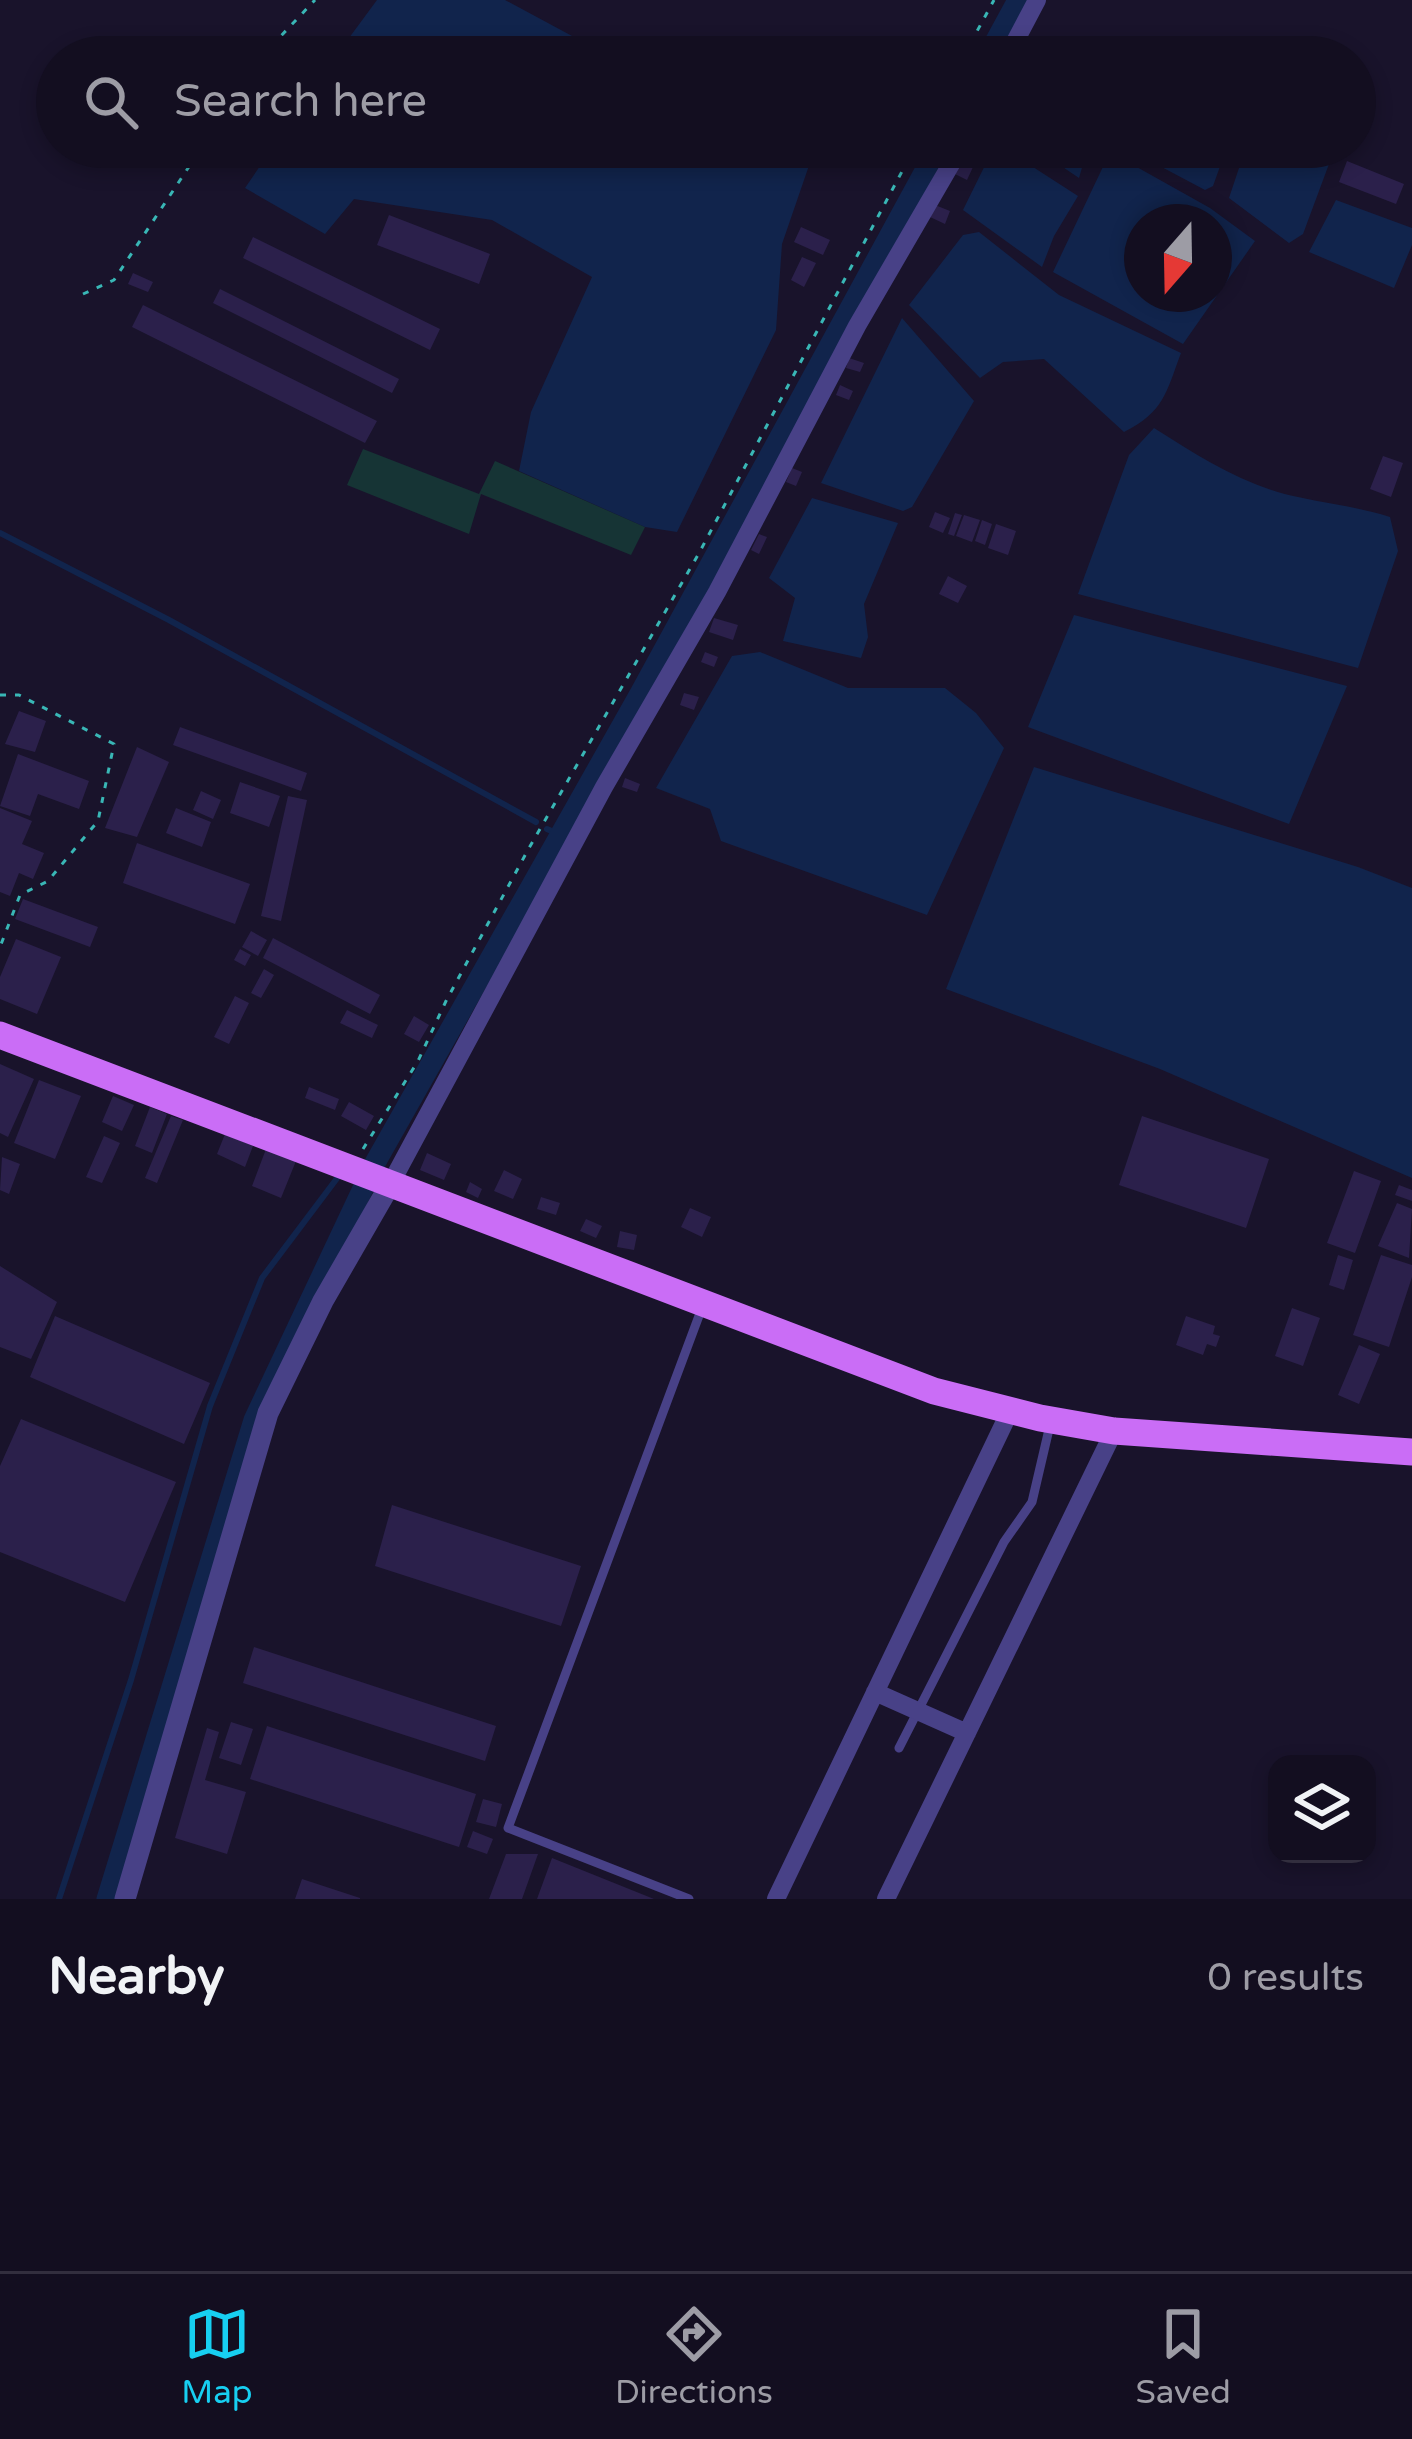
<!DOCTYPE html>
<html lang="en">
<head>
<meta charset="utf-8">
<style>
	:root { --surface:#130e20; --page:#1c1729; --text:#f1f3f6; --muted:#9d9ca5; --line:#322e3e; --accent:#17cff1 }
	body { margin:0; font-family:"Varela Round",sans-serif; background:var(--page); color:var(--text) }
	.controls { position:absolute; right:36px; bottom:36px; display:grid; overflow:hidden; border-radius:24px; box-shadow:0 6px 18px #0003 }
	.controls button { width:108px; height:108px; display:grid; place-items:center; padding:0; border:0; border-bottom:3px solid var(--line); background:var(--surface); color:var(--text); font:60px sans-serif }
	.compass { position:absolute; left:1124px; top:204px; width:108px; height:108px; border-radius:50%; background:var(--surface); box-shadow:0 6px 18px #0003; rotate:200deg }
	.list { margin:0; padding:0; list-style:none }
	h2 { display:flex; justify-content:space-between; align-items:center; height:156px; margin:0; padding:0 48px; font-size:51px }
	h2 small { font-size:39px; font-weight:400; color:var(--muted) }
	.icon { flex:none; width:66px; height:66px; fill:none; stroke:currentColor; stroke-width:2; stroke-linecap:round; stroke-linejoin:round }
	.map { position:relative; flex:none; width:1412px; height:1899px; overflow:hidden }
	.search { position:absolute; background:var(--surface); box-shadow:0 6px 18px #0003; left:36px; right:36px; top:36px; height:132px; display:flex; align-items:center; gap:30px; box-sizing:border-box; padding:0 42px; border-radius:66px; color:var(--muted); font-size:45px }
	.sheet { height:372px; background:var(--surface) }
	nav { display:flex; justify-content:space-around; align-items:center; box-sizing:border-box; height:168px; border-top:3px solid var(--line); background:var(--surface); font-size:33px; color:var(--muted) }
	nav a { display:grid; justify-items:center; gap:6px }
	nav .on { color:var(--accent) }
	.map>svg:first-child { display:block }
	.green { fill:#163435 }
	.water { fill:#11244c; fill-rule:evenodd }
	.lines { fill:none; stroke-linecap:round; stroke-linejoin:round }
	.stream { stroke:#11244c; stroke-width:6 }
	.canal { stroke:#11244c; stroke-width:21 }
	.building { fill:#2b204b }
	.path { stroke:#39b7b6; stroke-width:3; stroke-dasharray:6 9; stroke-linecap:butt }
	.service { stroke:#484187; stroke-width:9 }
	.minor { stroke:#484187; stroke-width:18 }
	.tertiary { stroke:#484187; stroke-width:21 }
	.primary { stroke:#ca6df6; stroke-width:27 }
</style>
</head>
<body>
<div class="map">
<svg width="1412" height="1899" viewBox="0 0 1412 1899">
	<rect width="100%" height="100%" fill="#19132b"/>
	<path class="green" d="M363,449L479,494L495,461L645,527L631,555L481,494L469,534L347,485Z"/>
	<path class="water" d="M377,0H505L611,57H335Z
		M273,147H804L814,151L782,244L776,330L677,532L645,527L519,471L531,412L592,277L492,220L354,199L325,234L245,188Z
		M994,147H1002L1078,196L1054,236L1042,267L963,210Z
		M1033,147H1088L1079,178Z
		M1124,147H1227L1213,186L1205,190Z
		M1246,147H1289L1329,164L1303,234L1289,243L1229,198Z
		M1110,152L1210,208L1255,241L1183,344L1053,272ZM1142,222H1214V294H1142Z
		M1336,200L1412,228V245L1394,288L1309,252Z
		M979,232L1059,295L1181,353C1166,393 1164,412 1124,432L1044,359L1003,362L980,378L909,305L963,235Z
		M902,318L974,401L912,507L903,511L821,483Z
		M1154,428C1200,457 1244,486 1298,497C1329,504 1359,507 1390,517L1398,551L1358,668L1078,594L1129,455Z
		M812,498L898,523L864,604L868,637L861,658L783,641L795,598L769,578Z
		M1074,615L1347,686L1289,824L1028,727Z
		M760,652L848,688H945L976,713L1004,748L927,915L721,841L710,809L656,788L732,656Z
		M1034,767L1358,867L1412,888V1178L1160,1069L946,989Z"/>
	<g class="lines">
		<path class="stream" d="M0,533L169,620L536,822
			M547,829L560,835
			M59,1899L131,1680L210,1406L262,1278L341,1173"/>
		<path class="canal" d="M987,57L1018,0
			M107,1899L254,1420L375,1163L641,692L938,147"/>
	</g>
	<path class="building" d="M960,161L973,167L967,180L955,174Z
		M1347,161L1404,184L1396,204L1339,182Z
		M935,205L950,211L945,224L930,217Z
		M389,215L490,254L479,284L377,245Z
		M801,227L830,240L823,255L794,242Z
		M253,237L440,329L430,350L243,258Z
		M802,257L816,263L804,287L791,280Z
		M133,273L153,282L148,292L128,284Z
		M220,289L399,379L392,393L213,303Z
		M143,305L377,421L365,443L132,327Z
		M849,358L864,363L860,372L846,368Z
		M840,385L853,391L849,400L836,395Z
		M1383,456L1403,463L1391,497L1370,489Z
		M792,468L802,472L796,486L786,482Z
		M935,512L950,518L943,533L929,527Z
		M955,513L962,515L954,536L948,534Z
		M964,515L980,520L972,542L956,536Z
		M982,520L992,524L985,545L975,541Z
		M996,524L1016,531L1008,555L988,548Z
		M759,534L767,537L759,554L751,550Z
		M948,576L967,586L958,603L939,594Z
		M714,618L738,625L733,640L709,632Z
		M705,652L718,657L714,667L701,662Z
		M684,693L699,697L694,710L680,705Z
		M19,711L46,721L35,752L5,744Z
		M180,727L307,773L301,791L173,745Z
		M137,747L169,762L137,837L105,828Z
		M18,754L89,781L79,809L38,794L30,816L0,806Z
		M625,778L640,784L637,792L622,787Z
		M240,782L280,796L269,827L230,813Z
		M201,791L221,800L213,819L193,810Z
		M288,796L307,800L281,921L261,916Z
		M0,808L32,821L22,844L44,853L33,879L19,873L10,896L0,892Z
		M176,808L211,822L202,847L166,833Z
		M137,843L250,884L235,924L123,883Z
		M23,899L98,927L90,947L15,919Z
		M251,931L267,940L258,956L242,947Z
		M273,938L380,995L370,1014L263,958Z
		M16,939L61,957L37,1014L0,999V977Z
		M240,949L251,955L245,966L234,960Z
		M264,969L274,975L261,998L251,993Z
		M235,996L249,1003L229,1044L214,1037Z
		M347,1010L378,1025L372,1038L340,1023Z
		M414,1016L429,1025L419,1042L404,1034Z
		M0,1064L34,1079L8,1137L0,1133Z
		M39,1080L81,1096L55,1159L14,1143Z
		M309,1087L339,1099L335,1110L305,1098Z
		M113,1096L134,1105L122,1131L102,1122Z
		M349,1102L374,1116L366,1130L341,1116Z
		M150,1107L167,1114L152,1153L135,1146Z
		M171,1116L183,1120L157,1183L145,1178Z
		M1142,1116L1269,1159L1246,1228L1119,1185Z
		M225,1134L253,1146L245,1167L217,1154Z
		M104,1136L120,1143L102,1183L86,1177Z
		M266,1149L296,1161L281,1198L252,1186Z
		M427,1153L451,1164L444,1180L420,1170Z
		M2,1157L20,1164L9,1194L0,1190Z
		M504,1170L522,1179L513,1199L494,1191Z
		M1354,1171L1381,1181L1355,1253L1327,1243Z
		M470,1182L482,1189L478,1198L466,1192Z
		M1399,1185L1412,1190V1201L1395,1195Z
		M541,1197L560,1203L556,1215L537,1209Z
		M1397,1203L1412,1209L1409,1258L1378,1246Z
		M690,1208L711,1217L702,1237L681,1227Z
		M586,1219L602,1226L596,1238L580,1231Z
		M620,1231L637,1235L634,1250L617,1247Z
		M1338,1255L1353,1260L1344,1290L1329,1285Z
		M1381,1255L1412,1265V1277L1389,1347L1353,1335Z
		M0,1266L57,1302L31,1359L0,1347Z
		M1292,1308L1320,1318L1303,1366L1275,1356Z
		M55,1316L210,1383L184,1444L30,1377Z
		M1186,1316L1215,1326L1213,1334L1220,1336L1216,1347L1207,1344L1203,1355L1176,1345Z
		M1359,1345L1380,1354L1359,1404L1338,1395Z
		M21,1419L176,1482L125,1602L0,1552V1466Z
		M392,1505L581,1566L561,1626L375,1566Z
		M254,1647L496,1726L485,1761L243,1683Z
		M231,1722L253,1729L241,1765L219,1758Z
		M267,1726L476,1794L459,1847L250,1779Z
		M207,1728L219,1732L205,1780L246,1792L227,1854L175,1838Z
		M483,1799L502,1804L496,1827L476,1822Z
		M473,1831L493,1839L487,1854L467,1847Z
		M506,1854H538L522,1899H489Z
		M552,1858L654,1899H537Z
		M302,1879L360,1898V1899H295Z"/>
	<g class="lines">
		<path class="path" d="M261,57L315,0
			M963,57L994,0
			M83,294L114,280L202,147
			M0,695H19L114,744L98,821L48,881L20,895L0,947
			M363,1149L418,1061L446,1001L529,848L698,555L915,147"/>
		<path class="service" d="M899,1748L1004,1542L1032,1502L1050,1425
			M689,1899L508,1828L703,1305"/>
		<path class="minor" d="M1007,57L1037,0
			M391,1183L604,787L717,592L857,326L961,147
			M875,1692L967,1733
			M776,1899L1010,1411
			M886,1899L1114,1431"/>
		<path class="tertiary" d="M125,1899L268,1413L323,1301L391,1183"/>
		<path class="primary" d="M0,1035L934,1391L1040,1418L1114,1431L1412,1452"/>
	</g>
</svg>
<div class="controls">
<button><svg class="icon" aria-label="layers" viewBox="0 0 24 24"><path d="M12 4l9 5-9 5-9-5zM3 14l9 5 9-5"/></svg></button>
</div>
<svg class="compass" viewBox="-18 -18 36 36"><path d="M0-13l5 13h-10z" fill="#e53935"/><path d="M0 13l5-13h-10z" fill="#9d9ca5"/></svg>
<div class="search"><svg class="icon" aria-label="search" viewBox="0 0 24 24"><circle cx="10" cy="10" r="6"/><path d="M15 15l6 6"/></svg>Search here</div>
</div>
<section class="sheet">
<h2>Nearby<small>0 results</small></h2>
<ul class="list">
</ul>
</section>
<nav>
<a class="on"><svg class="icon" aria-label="map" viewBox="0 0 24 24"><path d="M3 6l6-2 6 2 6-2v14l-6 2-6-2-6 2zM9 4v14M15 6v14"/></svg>Map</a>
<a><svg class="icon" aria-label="directions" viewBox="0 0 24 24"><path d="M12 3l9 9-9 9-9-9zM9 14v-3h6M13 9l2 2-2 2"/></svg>Directions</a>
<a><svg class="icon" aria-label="saved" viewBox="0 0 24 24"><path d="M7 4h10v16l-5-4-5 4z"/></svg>Saved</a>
</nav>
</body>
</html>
